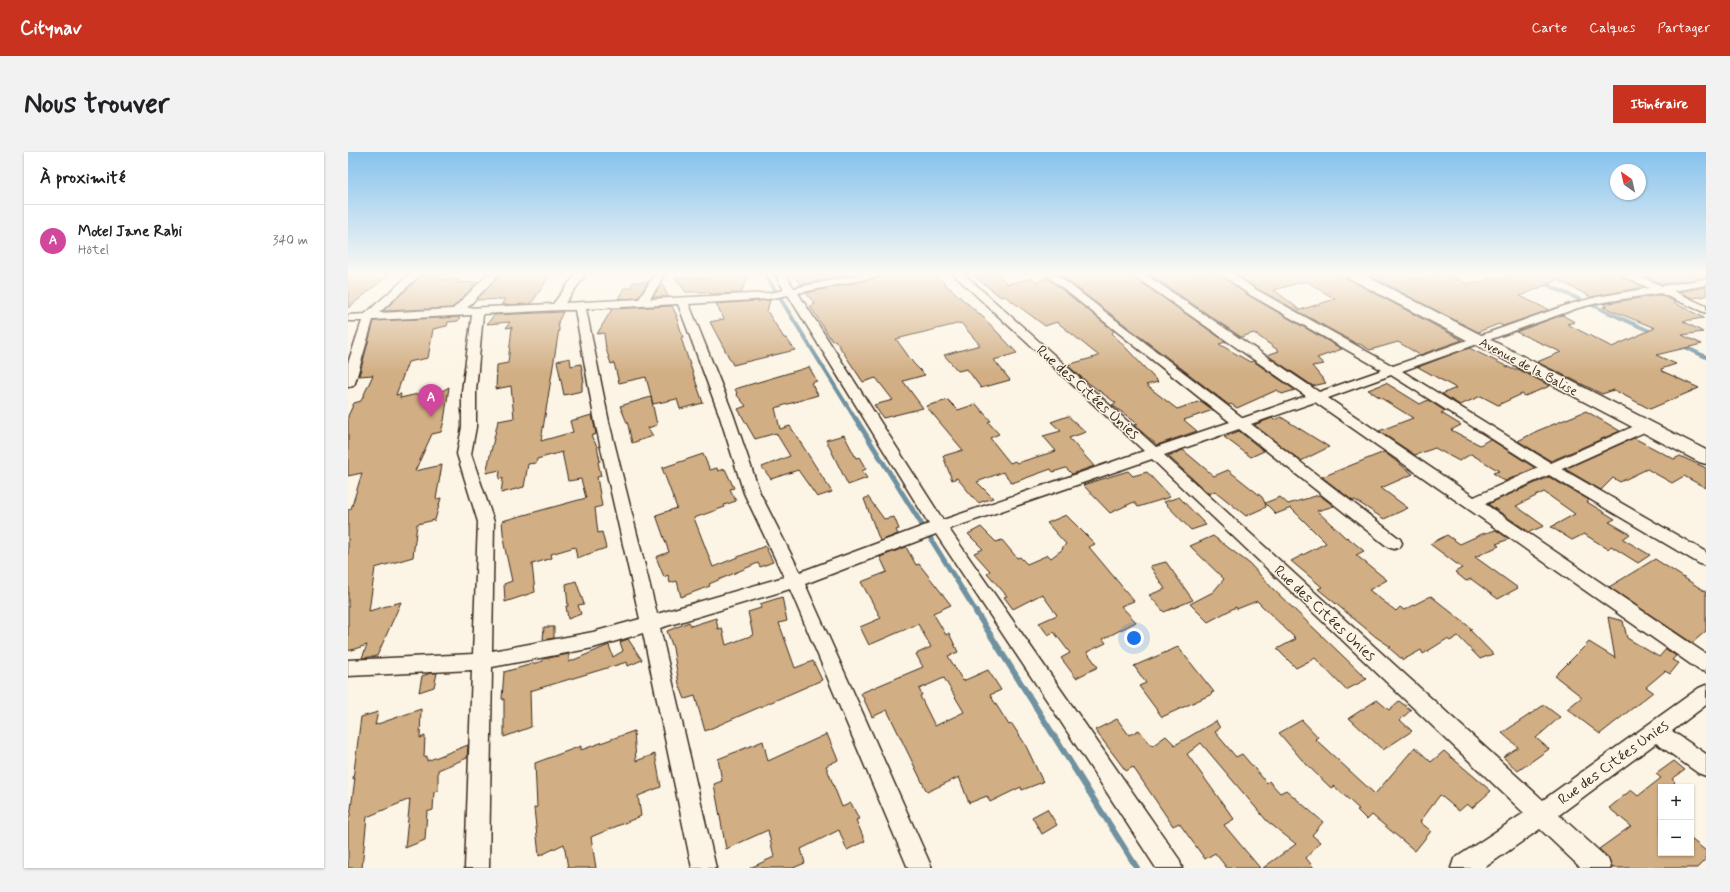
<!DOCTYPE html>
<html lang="fr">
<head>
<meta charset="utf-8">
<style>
	:root { --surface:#fff; --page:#f2f2f2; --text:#202124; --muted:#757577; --line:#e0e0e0; --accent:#c8321e }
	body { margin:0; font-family:Mynerve,sans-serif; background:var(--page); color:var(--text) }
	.controls { position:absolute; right:12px; bottom:12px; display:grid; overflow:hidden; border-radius:0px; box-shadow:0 1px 3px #0004 }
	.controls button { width:36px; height:36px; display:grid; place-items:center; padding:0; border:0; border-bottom:1px solid var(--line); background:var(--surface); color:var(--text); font:20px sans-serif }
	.compass { position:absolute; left:1262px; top:12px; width:36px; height:36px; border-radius:50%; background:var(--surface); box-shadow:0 1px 3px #0004; rotate:326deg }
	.you { position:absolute; left:786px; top:486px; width:14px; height:14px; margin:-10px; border:3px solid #fff; border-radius:50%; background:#1a73e8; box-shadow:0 0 0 6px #1a73e833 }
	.badge { display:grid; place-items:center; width:26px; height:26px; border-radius:50%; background:var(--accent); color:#fff; font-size:13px; font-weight:700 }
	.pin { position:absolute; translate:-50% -33px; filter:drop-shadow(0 1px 2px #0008) }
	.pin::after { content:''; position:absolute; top:21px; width:14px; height:12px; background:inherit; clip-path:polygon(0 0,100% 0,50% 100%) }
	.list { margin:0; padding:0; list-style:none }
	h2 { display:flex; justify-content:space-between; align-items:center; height:52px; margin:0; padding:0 16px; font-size:17px }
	h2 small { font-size:13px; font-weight:400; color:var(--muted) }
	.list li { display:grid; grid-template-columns:26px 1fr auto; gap:12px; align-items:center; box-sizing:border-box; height:72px; padding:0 16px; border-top:1px solid var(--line) }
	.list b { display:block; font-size:15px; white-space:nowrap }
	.list p { margin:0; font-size:13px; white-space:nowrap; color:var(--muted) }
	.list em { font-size:13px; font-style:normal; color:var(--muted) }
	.map { position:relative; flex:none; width:1358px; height:716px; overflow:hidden; border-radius:0px }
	header { display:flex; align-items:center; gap:24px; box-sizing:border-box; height:56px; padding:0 20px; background:var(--accent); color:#fff }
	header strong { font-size:19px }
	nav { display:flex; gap:22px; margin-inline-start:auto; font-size:14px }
	.intro { display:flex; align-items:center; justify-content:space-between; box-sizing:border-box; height:96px; padding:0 24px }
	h1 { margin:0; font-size:28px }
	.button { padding:10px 18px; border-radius:0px; background:var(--accent); color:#fff; font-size:14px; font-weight:700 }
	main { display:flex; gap:24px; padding:0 24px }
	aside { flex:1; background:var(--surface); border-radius:0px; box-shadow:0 1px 3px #0004 }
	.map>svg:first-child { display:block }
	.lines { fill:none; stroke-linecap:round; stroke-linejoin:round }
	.stream-far2 { stroke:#7091a0; stroke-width:4 }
	.stream-far1 { stroke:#7091a0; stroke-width:5 }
	.stream { stroke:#7091a0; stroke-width:6 }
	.building { fill:#d1ae83; stroke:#3b2a1e; fill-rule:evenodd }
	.street-casing { stroke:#3b2a1e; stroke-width:3 }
	.secondary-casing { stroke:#3b2a1e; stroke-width:3 }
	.street { fill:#fcf5e5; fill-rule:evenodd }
	.secondary { fill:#fcf5e5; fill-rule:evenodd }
	.labels { text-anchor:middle; stroke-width:3; stroke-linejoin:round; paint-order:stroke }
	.far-street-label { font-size:13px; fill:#3b2a1e; stroke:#fcf5e5 }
	.street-label { font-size:15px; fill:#3b2a1e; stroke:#fcf5e5 }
</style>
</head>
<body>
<header>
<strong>Citynav</strong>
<nav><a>Carte</a><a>Calques</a><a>Partager</a></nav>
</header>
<div class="intro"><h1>Nous trouver</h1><a class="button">Itinéraire</a></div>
<main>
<aside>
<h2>À proximité<small></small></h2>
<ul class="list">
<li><span class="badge" style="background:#d1479c">A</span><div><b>Motel Jane Rabi</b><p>Hôtel</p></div><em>340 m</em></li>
</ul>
</aside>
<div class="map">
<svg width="1358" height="716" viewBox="0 0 1358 716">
	<rect width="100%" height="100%" fill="#fcf5e5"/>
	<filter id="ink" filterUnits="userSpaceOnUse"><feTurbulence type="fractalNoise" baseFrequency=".025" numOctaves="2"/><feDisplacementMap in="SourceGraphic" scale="8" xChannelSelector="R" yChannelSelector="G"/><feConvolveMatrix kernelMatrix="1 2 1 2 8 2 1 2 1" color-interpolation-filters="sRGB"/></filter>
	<g filter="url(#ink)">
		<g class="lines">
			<path class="stream-far2" d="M417,122L508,268
				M1193,130L1306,181
				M1333,193L1358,205"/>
			<path class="stream-far1" d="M508,267L629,461"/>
			<path class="stream" d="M628,460L789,716"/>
		</g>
		<path class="building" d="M0,122H42L0,156Z
			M156,122H203L183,152L153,153L157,147L128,148L150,126H153Z
			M363,122H401L393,141L362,142L361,140H338L327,126H362Z
			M444,122H508L453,133Z
			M534,122L587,123L637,167L669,201L646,208L662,228L633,236L619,217L610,219L596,203L632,193L613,171L548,187L566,212L577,223L555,229L575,256L535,266L526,253L545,248L528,226L515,230L487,188L484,189L462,154L467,152L458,141L532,125Z
			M651,122L659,132L684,126L688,130L700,126L766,179L764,181L810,230L798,233L829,257L853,249L865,258L836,268L849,279L809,293L786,273L790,272L764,253L768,251L739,230L719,213L751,204L709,170L697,174L657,144L653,145L627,125Z
			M713,122L719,126L740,122H772L775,124L783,123L878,190L871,192L902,210L905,209L947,238L934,242L929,238L889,256L883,252L881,253L712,123Z
			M812,122H872L898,142L994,197L969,206L976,212L964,214L978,231L965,234L919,203L931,199L906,181L893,185L802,123Z
			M887,122H986L1004,129L1114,188L1072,203L1050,190L1022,198L1012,192H1009L908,136ZM958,129L987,147L952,158L926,138Z
			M1032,122H1058L1068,127L1098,122L1119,132L1127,130L1129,131L1146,125L1151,127L1167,122H1273L1274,125L1296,135L1243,145L1210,128L1172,144L1201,158L1155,174L1151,172L1130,180L1022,124Z
			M1290,122H1358V126L1314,132Z
			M100,123L94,128L112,127L108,131L130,130L104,156L35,159L73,124Z
			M285,130H300L290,146L270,147L276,136H282Z
			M314,131L320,145H305Z
			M1358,135V144L1345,146L1330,140Z
			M1312,143L1328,150H1325L1356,166L1335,169L1355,180L1334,183L1354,192L1308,203L1328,212L1313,217L1314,219L1351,236L1302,257L1266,238L1254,242L1189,210L1213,200L1168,180L1214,163L1227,170L1219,172L1264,195L1307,176L1255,155L1259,154L1255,152Z
			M422,148L419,159L436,186H438L447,198L385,213L362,170L376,167L368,152Z
			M324,154L329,164H328L335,185L333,186L355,251L332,257L329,247L305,252L298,225L271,231L266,211L263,212L258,197L256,181L249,182L264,157Z
			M215,160L210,170L211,177L193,289L225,280L222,269L244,263L248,282L243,284L249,294L252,309L250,310L253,324L249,325L254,354L247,356L250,381L254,380L258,396L229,406L227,395L203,402L204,406L184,412L187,440L157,450L156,432L164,429L156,392L154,369L238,346L233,327L220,329L214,300L189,307L188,311L180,312L176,335L153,341L155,326L151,327L152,318L138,321L150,269L166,266L163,234L148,237L149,213L160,211L164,175L158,176L162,170L139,172L146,163Z
			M112,165L110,169L100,170L99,174L85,177L80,206L60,210L48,243L53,242L52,246L88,238L86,244L101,235L96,269L93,280L84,282L67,319L94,313L88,347L93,346L87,368L69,372L65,405L27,416L21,459L53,450L29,504L14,506L19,493L0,499V358L3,357L14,321L0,324V264L6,251L13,249L25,223L11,224L26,169Z
			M1121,196L1164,217H1170L1202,234L1177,244L1174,242L1150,253L1133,244L1112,253L1094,242L1108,236L1070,215Z
			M222,206L223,214L233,212L236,230H234V239L216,243L209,209Z
			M461,215L469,229L463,231L470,243L427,256L432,277L442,274L484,340L469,345L450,318L423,327L414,315L442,304L428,281L407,287L390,257L398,254L388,242L389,241L387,237Z
			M1038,231L1072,252L1080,248L1097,259L1093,261L1113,273L1103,278L1132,293L1142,287L1187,316L1157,329L1145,321L1151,319L1123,302L1111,309L1087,296L1067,303L1031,279L1065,266L1020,238Z
			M303,245L309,273L300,276L305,284L284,291L280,273L272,254Z
			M600,248L610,258L628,252L643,269L640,270L651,282L642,286L662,311L667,309L669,311L708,299L695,284L713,279L703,270L720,264L738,280L721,286L746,314L724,322L718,316L705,320L703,317L664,331L655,320L629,330L645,346L630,351L609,326L604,328L595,304L615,298L578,254Z
			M1238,259L1272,279L1203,309L1170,289L1189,279Z
			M933,265L981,295L953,309L906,273L924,266L926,268Z
			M891,279L916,299L903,305L876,285Z
			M496,283L508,306L511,305L518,317L514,319L519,326L500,333L478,288Z
			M1286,286L1326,307L1332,304L1358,316V336L1336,324L1324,331L1299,317L1272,330L1265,326L1253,338L1217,317Z
			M835,298L866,324L880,318L914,345L917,351L932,345L940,352L971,343L986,354L969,359L998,386L999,385L1016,399L1008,403L1039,428L1021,438L1048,459L1052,455L1056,458L1083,444L1124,477L1122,478L1145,502L1132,507L1110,484L1102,489L1099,487L1075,502L1073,498L1055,508L1041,496L1043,495L1028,485L970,437L974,435L943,409L978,391L943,356L928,362L917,351L918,355L898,364L867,339L861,342L820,304Z
			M1036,300L1065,322L1033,336L1060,356L1036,367L1007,348L1005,349L974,325Z
			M355,302L362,318L369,316L370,319L377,317L386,336L382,337L388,349L376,353L377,355L346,366L365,415L417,394L425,410L412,415L410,411L361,432L362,434L333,445L329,429L322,431L320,423L316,425L308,405L321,400L308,363L329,356L314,316Z
			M780,319L785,324L799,320L822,345L790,355L786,350L762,361L735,333Z
			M1201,325L1241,348L1239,350L1267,367L1261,370L1282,382L1275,387L1302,403L1290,411L1263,394L1260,397L1236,382L1224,388L1203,375L1227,362L1196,340L1168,354L1196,374L1181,380L1140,352Z
			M520,345L536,367L546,365L551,377L548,378L550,382L532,389L516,347Z
			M831,345L858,373L843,378L816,350Z
			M718,363L747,392L741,395L786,449L773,454L788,470L755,487L758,491L739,500L750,515L728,526L713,506L722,501L706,480L700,483L691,471L709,463L694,442L665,457L656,445L659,444L639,421L642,419L626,401L635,397L620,382L633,375L648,390L654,388L669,406L672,405L679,412L700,403L703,406L715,397L714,396L718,392L699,371Z
			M1148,378L1161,387L1148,392L1151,394L1127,405L1170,436L1150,447L1123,427L1118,429L1107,420L1114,416L1082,392L1099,383L1112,392L1134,382Z
			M865,384L902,412L925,437L1019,527L998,538L967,506L948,516L929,497L948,487L909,449L889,457L888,455L860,470L842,452L865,440L876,427L842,394Z
			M558,395L568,413L571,412L603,453L585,461L598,483L601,481L610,500L600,504L615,529L640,518L653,538L642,543L661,573L664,572L677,592L695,630L674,638L673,635L642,650L639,644L621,651L611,625L579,640L539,558L524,565L513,541L575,515L568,502L583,495L570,472L521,493L512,475L533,466L513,430L539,420L532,405ZM596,526L616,560L587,574L572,544L574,543L571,537Z
			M1307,407L1358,440V479L1344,491L1261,435Z
			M818,410L845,448L816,460L801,443L817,437L802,414Z
			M228,429L236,452L230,453L233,462L220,467L218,454H220L218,432Z
			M434,445L439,469L431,471L447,516L465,509L474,528L357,579L347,544L337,547L331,532L325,496L319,479L341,470L343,474L368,466L370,477L374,476L378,493L405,483L400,460L413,456L412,452Z
			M1260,465L1275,469L1279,486L1311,505L1318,497L1328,504L1324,508L1331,511L1322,522L1317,519L1298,535L1305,540L1252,582L1219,557L1234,545L1207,524L1241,490L1267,506Z
			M196,475H206V486L195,488Z
			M280,487L294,508L280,514L279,510L182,539L183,575L156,585V547H154L156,520L195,509V507L221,502V510L261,493L265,505L275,499L272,490Z
			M830,495L866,540L863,541L864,542L814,565L791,534L798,531L786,514Z
			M83,521H89L86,535L71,540L74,524Z
			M1029,548L1041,558L1051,549L1063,558L1052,568L1064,579L1035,598L1001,566Z
			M1196,553L1212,565L1188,586L1201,597L1170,619L1155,605L1170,595L1154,581Z
			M73,557L72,586L77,584L76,605L79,604V609L120,593L119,606L90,618V639L86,640L85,658L79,660L77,688L57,696L62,647L19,665L14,716H0V665L2,664L7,626L5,627L13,565L30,560L27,573Z
			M769,567L781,583L791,578L804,594L818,584L827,593L868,569L872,576L867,580L888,605L894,602L919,631L921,629L932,641L938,638L975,670L964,683L972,690L958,706L966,716H915L948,692L919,669L853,591L839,602L886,667L876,673L912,716H879L867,701L857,707L831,671L825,674L785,615L778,619L747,578Z
			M954,568L970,585L967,587L1027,642L1067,595L1083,610L1096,599L1143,639L1124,656L1119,652L1111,659L1092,643L1072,670L1083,679L1067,699L1024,663L1019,668L1009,658L1011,657L986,634L983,636L955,609L931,581Z
			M286,579L288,609L307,602L313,635L290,644L293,664L243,685L248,716H220L216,692L191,704L186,656L189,655L187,611L233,594V598Z
			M479,582L490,608L478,614L494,655L503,651L511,667L508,668L517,689L499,698L491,678L453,697L457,711L445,716H402L426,705L420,678L378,697L366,632L374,629L370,607L415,589L420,609Z
			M1326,609L1337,618L1324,627L1327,630L1322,635H1313V701H1343V687L1358,699V708L1350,716H1264L1261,706L1251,697L1283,674L1261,656L1283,638L1290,644L1313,626L1308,622Z
			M699,657L709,673L694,682L684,665Z"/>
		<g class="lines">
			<defs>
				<path id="street" d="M62,122H73L31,161L105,157L140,122H151L119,156L205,152L228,122H238L217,151L291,147L307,122H317L302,147L421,141L436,138L427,122H437L446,136L514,122H533L532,124L528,125L450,141L595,368L796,299L605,122H616L808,295L882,270L697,122H708L895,266L958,244L786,124L785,122H797L971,240L1034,218L899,141L873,122H885L907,137L1045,214L1222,152L1249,145L1301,136L1275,124L1274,122H1287L1314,134L1358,127V133L1325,139L1358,154V161L1312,141L1250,151L1230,156L1054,219L1203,311L1291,272L1296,271L1301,272L1303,275L1301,278L1214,317L1358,400V414L1352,412L1201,323L1137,352L1358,502V520L1351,518L967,250L903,272L1052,387L1054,391L1052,395L1046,397L1040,395L891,277L816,303L1195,648L1351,536L1358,533V553L1324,579L1358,602V624L1350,621L1308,591L1211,663L1260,707L1263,716H1233L1192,677L1136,716H1103L1106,707L1176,661L804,307L601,377L831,707L834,716H808L700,550L588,382L457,432L584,716H560L442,437L312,476L368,716H344L295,481L245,496L144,515L141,716H117L124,518L0,524V508L125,502L130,370L109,302L114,275V239L124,163L25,168L7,231L5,234L0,235V211L14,169H0V163L17,162ZM440,143L581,372L452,420L412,341L385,262L341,152L421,147ZM330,152L371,262L396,341L436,425L309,462L261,270L238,157ZM212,158H227L247,270L292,467L245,480L144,499L146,370L123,302L128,275V239L135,162ZM1043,223L1190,316L1126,345L980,246Z"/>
				<path id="secondary" d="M997,122H1014L1358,298V312L1351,310L999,125Z"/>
			</defs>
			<use href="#street" class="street-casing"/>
			<use href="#secondary" class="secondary-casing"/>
			<use href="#street" class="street"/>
			<use href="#secondary" class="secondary"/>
		</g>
	</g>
	<linearGradient id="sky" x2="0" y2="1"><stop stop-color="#86c2ee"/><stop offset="0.55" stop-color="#fefaf3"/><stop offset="1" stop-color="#fefaf3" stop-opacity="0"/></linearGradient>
	<rect width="1358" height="222" fill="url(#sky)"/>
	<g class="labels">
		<g class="far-street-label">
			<text transform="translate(1181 214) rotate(28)" y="5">Avenue de la Balise</text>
		</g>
		<g class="street-label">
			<text transform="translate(740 240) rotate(42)" y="5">Rue des Citées Unies</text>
			<text transform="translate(977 461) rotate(43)" y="5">Rue des Citées Unies</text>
			<text transform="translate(1265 610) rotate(-36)" y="5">Rue des Citées Unies</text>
		</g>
	</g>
</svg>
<div class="controls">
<button>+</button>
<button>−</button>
</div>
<svg class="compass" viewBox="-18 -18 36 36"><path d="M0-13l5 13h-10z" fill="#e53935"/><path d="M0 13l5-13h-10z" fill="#757577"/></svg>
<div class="you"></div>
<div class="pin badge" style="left:83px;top:265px;background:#d1479c">A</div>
</div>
</main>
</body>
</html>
